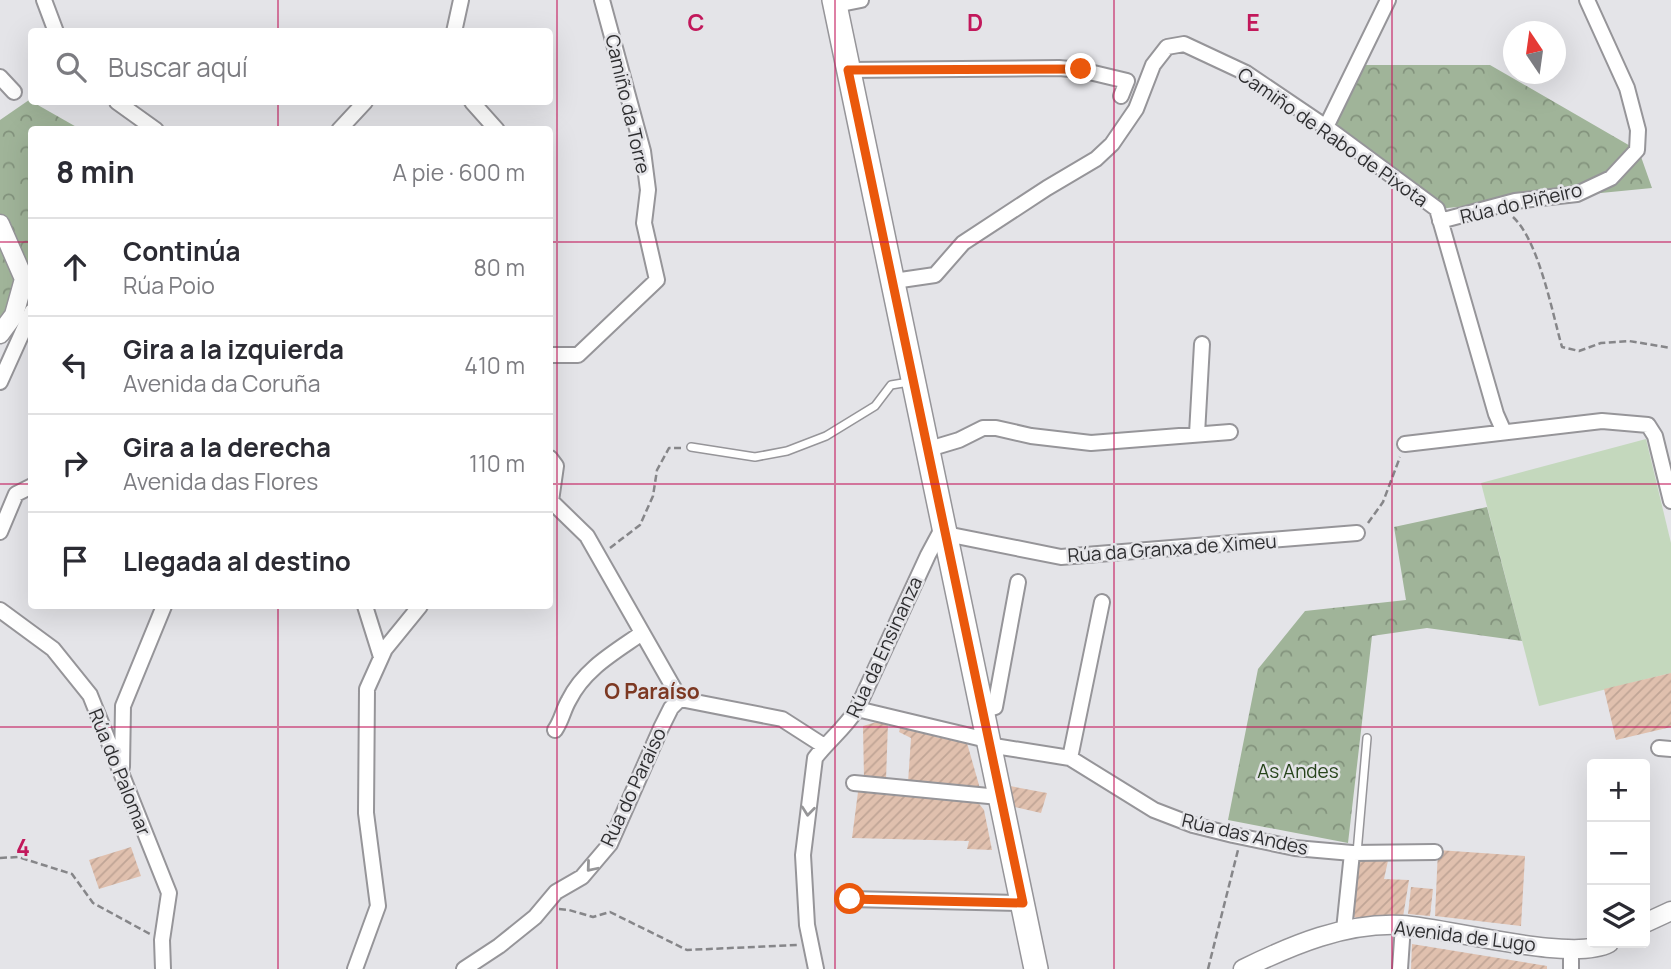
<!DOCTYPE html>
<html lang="es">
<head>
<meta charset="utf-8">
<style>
	:root { --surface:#fff; --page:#f2f2f3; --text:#2b2b33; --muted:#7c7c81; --line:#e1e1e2 }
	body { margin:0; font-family:Manrope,sans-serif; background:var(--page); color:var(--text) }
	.controls { position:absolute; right:21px; bottom:21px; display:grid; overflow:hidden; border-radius:7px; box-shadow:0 7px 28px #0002 }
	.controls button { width:63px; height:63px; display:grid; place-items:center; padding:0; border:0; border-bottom:2px solid var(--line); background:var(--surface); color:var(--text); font:35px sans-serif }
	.compass { position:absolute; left:1503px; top:21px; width:63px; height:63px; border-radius:50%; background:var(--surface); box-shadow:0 7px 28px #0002; rotate:347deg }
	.stop { position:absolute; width:21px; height:21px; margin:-16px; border:5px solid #ea580c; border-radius:50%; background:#fff }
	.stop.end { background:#ea580c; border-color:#fff; box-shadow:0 2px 7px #0008 }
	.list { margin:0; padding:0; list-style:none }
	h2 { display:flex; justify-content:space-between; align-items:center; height:91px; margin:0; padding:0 28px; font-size:30px }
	h2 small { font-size:23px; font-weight:400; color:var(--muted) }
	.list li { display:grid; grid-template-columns:46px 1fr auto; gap:21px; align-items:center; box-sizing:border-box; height:98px; padding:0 28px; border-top:2px solid var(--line) }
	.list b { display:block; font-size:26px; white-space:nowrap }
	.list p { margin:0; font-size:23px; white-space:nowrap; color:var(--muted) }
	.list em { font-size:23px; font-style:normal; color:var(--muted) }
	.icon { flex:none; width:38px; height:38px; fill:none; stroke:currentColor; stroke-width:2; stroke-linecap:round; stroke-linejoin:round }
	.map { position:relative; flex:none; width:1671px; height:969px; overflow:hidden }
	.search { position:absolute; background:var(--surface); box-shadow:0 7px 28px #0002; left:28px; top:28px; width:525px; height:77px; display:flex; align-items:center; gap:18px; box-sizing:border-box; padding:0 24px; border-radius:7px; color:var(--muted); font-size:26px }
	.panel { position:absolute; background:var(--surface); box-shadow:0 7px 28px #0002; left:28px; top:126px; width:525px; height:483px; border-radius:7px }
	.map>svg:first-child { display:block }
	.green { fill:#c4d8bd }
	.forest { fill:url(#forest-crowns) }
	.building { fill:url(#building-hatch) }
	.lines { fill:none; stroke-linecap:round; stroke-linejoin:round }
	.service-casing { stroke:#969599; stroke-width:10 }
	.minor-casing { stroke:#969599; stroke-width:18 }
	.tertiary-casing { stroke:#969599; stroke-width:21 }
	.primary-casing { stroke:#969599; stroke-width:26 }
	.path { stroke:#868689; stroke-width:2.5; stroke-dasharray:7 3.5; stroke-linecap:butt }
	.service { stroke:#fff; stroke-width:7 }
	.minor { stroke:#fff; stroke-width:14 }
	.tertiary { stroke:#fff; stroke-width:18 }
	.primary { stroke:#fff; stroke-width:23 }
	.oneway { stroke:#969698 }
	.route { stroke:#ea580c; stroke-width:9 }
	.grid { fill:none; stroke:#c2185b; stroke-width:2; stroke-opacity:0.55 }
	.labels { text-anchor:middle; stroke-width:5; stroke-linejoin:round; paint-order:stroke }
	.street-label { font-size:19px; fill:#2e2e30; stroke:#e4e4e8 }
	.park-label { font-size:19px; fill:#27441b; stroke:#e4e4e8 }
	.neighbourhood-label { font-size:21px; font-weight:bold; fill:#7c3822; stroke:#e4e4e8 }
	.grid-label { font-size:23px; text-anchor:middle; font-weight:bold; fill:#c2185b; stroke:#e4e4e8; stroke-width:5; stroke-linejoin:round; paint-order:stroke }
</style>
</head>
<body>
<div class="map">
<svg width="1671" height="969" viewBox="0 0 1671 969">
	<defs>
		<pattern id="forest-crowns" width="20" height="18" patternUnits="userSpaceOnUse" patternTransform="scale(1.75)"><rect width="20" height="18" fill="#a0b499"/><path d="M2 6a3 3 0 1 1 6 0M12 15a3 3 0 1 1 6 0" fill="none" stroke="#83937d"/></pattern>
		<pattern id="building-hatch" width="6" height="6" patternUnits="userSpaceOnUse" patternTransform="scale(1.75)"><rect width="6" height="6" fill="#e0c0ae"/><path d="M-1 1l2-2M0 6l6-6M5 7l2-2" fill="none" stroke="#c0a596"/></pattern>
	</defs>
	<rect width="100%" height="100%" fill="#e4e4e8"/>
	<path class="green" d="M1646,439L1671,543V673L1539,706L1481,483Z"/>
	<path class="forest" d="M1357,65H1490L1639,151L1652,188L1437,209L1326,127Z
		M29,100L80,129L32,130L31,277L0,317V120Z
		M1487,507L1522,641L1427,628L1372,636L1348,843L1228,820L1258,669L1305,611L1406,600L1394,527Z"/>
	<path class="building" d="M1671,673V727L1616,740L1604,689Z
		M880,721L888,722L886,780L864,778L863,726Z
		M901,725L935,732L936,737L967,743L981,792L908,783L911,738L899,732Z
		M1010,786L1047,793L1041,813L1015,807Z
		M858,792L899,793L976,800L984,810L992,850L967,849L969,841L852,838Z
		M131,847L141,876L99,889L89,860Z
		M1438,850L1525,856L1521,926L1435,916Z
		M1389,856L1384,879L1409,880L1403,917L1365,921L1354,917L1357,857Z
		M1411,887L1433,889L1430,916L1408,914Z
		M1412,944L1547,966V969H1411Z"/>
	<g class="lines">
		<defs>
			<path id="service" d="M691,447L755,457L787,451L826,436L875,406L891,385L909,382
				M1357,853L1367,738"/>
			<path id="minor" d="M44,0L56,32
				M836,5L861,0
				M454,32L461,0
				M848,70L1059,68L1081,70L1127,81L1121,96
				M0,77L14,92
				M117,102L156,130
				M472,102L497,130
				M1326,127L1388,0
				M339,130L365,102
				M1440,221L1515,201L1577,194L1611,178L1637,150L1638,130L1627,88L1587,0
				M894,281L935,275L963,243L1047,188L1096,159L1112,144L1136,109L1153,65L1167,47L1184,44L1246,73L1326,127L1437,209L1496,414L1504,432
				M550,355H578L657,280L644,223L648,190L643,151L602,0
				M0,382L32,311
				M1197,434L1202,344
				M1405,444L1602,421L1648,425L1655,436L1671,501
				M929,449L959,440L983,428H996L1031,436L1091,443L1230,432
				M550,458L556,466L551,501L587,536L680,699
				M0,532L16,494L32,486
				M946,534L1061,557L1357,533
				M365,606L381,657
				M0,610L53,649L90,695L169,893L162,940L163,969
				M680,699L782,719L824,746
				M857,709L987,740
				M981,711L995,707L1018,582
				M555,730C562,720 563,710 569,700C584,669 615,652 642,633
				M988,745L1070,758L1154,810L1193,825L1233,835L1295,848L1352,853L1435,852
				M1659,748L1671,749
				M1070,758L1102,602
				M122,767L123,706L164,606
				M854,783L999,797
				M850,899L1023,903
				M1344,930L1352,853
				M355,969L378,906L366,813L367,689L385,649L420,606
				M464,969L499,946L535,917L556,892L582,877L610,844L661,728L671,708L680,699
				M816,969L807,925L803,855L815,758C828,741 845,728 857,709L928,555L943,527
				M1400,969L1403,925
				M1571,969V950"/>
			<path id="tertiary" d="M0,224L24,279L14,315L0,334
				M1645,923L1671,911
				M1243,969C1292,945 1346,922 1402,925C1449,928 1572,963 1609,943"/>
			<path id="primary" d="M834,0L1036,969"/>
		</defs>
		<use href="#service" class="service-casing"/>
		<use href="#minor" class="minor-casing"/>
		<use href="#tertiary" class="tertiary-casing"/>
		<use href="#primary" class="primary-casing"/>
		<path class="path" d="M1513,217C1539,241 1552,312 1562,347L1579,351L1601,343L1629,341L1671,348
			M1368,523L1383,502L1400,457
			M610,548L640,525L653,496L657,470L669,448H681
			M0,858L18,857L72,874L93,903L150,934
			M559,909L569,910L593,917L610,912L687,950L797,945
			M1208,969L1238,850"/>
		<use href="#service" class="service"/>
		<use href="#minor" class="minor"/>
		<use href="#tertiary" class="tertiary"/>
		<use href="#primary" class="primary"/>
	</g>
	<defs><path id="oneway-chevron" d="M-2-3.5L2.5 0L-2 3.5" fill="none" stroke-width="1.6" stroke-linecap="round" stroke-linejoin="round" transform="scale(1.75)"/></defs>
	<g class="oneway">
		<use href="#oneway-chevron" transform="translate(808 811) rotate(96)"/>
		<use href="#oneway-chevron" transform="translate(591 867) rotate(130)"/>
	</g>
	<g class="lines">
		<path class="route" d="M850,899L1023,903L848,70L1081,69"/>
	</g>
	<path class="grid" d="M278,0V32M557,0V969M835,0V969M1114,0V969M1392,0V969M278,102V130M0,242H32M550,242H1671M0,484H32M550,484H1671M278,606V969M0,727H1671"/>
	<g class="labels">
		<g class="street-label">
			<text transform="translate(628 104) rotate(77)" y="7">Camiño da Torre</text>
			<text transform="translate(1333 137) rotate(35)" y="7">Camiño de Rabo de Pixota</text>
			<text transform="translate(1521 203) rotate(-13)" y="7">Rúa do Piñeiro</text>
			<text transform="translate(1172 548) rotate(-4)" y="7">Rúa da Granxa de Ximeu</text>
			<text transform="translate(884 647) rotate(-65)" y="7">Rúa da Ensinanza</text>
			<text transform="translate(120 772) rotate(68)" y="7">Rúa do Palomar</text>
			<text transform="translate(633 787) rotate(-65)" y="7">Rúa do Paraíso</text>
			<text transform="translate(1245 834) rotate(13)" y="7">Rúa das Andes</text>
			<text transform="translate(1465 936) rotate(7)" y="7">Avenida de Lugo</text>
		</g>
		<g class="park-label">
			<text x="1298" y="778">As Andes</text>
		</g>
		<g class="neighbourhood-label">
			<text x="652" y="699">O Paraíso</text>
		</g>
	</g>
	<g class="grid-label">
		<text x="696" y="31">C</text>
		<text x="975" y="31">D</text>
		<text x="1253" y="31">E</text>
		<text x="23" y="856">4</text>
	</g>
</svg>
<div class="controls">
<button>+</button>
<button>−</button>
<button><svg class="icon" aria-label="layers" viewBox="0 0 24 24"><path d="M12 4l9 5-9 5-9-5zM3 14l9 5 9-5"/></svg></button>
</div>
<svg class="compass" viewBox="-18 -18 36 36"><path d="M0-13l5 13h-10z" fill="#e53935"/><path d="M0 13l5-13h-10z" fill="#7c7c81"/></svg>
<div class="stop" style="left:850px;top:899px"></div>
<div class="stop end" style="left:1081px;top:69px"></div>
<div class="search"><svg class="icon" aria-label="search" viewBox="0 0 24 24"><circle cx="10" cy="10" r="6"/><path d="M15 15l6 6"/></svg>Buscar aquí</div>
<section class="panel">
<h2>8 min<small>A pie · 600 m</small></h2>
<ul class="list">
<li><svg class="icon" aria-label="ahead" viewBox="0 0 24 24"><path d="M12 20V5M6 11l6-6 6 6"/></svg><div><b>Continúa</b><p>Rúa Poio</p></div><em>80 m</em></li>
<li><svg class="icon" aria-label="left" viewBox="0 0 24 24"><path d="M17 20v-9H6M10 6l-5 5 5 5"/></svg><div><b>Gira a la izquierda</b><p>Avenida da Coruña</p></div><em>410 m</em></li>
<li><svg class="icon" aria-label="right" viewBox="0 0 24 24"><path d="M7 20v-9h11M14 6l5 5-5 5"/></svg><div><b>Gira a la derecha</b><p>Avenida das Flores</p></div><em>110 m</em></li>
<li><svg class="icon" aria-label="arrive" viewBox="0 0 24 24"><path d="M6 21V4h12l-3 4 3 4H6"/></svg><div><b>Llegada al destino</b></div></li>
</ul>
</section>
</div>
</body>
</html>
